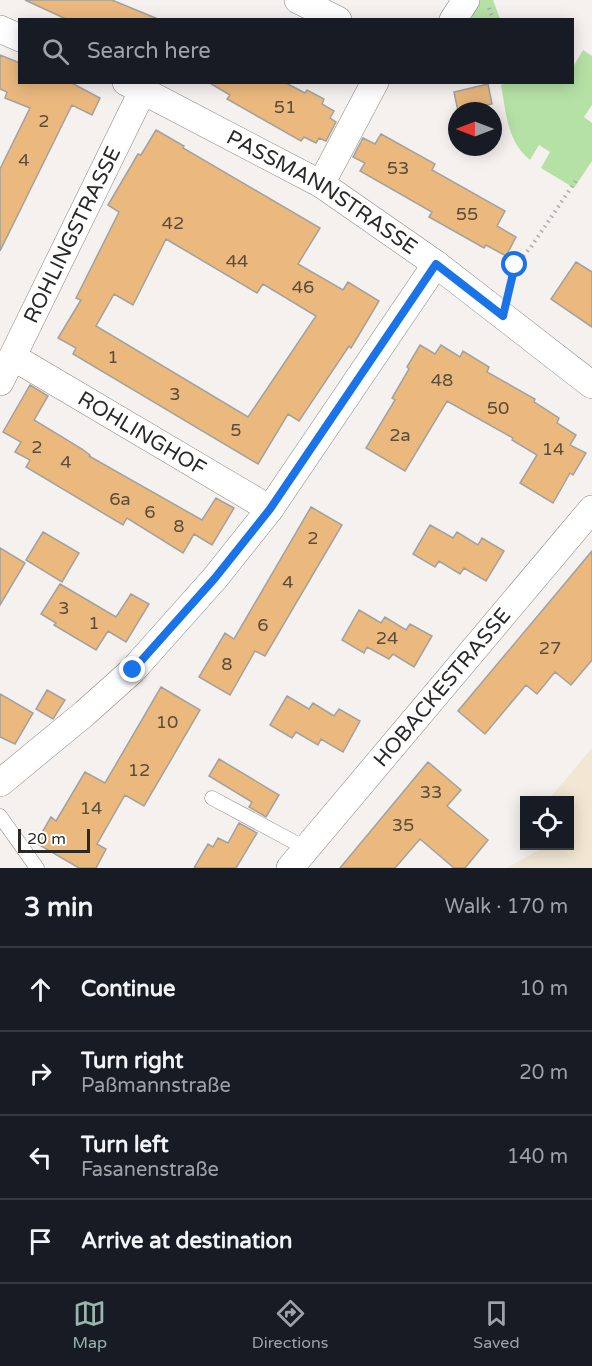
<!DOCTYPE html>
<html lang="en">
<head>
<meta charset="utf-8">
<style>
	:root { --surface:#171b24; --page:#242831; --text:#f1f3f6; --muted:#9ea1a6; --line:#363941; --accent:#99b5ad }
	body { margin:0; font-family:"Varela Round",sans-serif; background:var(--page); color:var(--text) }
	.controls { position:absolute; right:18px; bottom:18px; display:grid; overflow:hidden; border-radius:0px; box-shadow:0 3px 15px #0003 }
	.controls button { width:54px; height:54px; display:grid; place-items:center; padding:0; border:0; border-bottom:2px solid var(--line); background:var(--surface); color:var(--text); font:30px sans-serif }
	.compass { position:absolute; left:448px; top:102px; width:54px; height:54px; border-radius:50%; background:var(--surface); box-shadow:0 3px 15px #0003; rotate:270deg }
	.scale { position:absolute; left:18px; bottom:15px; width:72px; box-sizing:border-box; padding-left:6px; border:3px solid #2b2928; border-top:0; font-size:16px; line-height:21px; white-space:nowrap; color:#2b2928; -webkit-text-stroke:4px #fff; paint-order:stroke }
	.stop { position:absolute; width:18px; height:18px; margin:-14px; border:4px solid #1a73e8; border-radius:50%; background:#fff }
	.stop.end { background:#1a73e8; border-color:#fff; box-shadow:0 2px 6px #0008 }
	.list { margin:0; padding:0; list-style:none }
	h2 { display:flex; justify-content:space-between; align-items:center; height:78px; margin:0; padding:0 24px; font-size:26px }
	h2 small { font-size:20px; font-weight:400; color:var(--muted) }
	.list li { display:grid; grid-template-columns:39px 1fr auto; gap:18px; align-items:center; box-sizing:border-box; height:84px; padding:0 24px; border-top:2px solid var(--line) }
	.list b { display:block; font-size:22px; white-space:nowrap }
	.list p { margin:0; font-size:20px; white-space:nowrap; color:var(--muted) }
	.list em { font-size:20px; font-style:normal; color:var(--muted) }
	.icon { flex:none; width:33px; height:33px; fill:none; stroke:currentColor; stroke-width:2; stroke-linecap:round; stroke-linejoin:round }
	.map { position:relative; flex:none; width:592px; height:868px; overflow:hidden }
	.search { position:absolute; background:var(--surface); box-shadow:0 3px 15px #0003; left:18px; right:18px; top:18px; height:66px; display:flex; align-items:center; gap:15px; box-sizing:border-box; padding:0 21px; border-radius:0px; color:var(--muted); font-size:22px }
	.sheet { height:414px; background:var(--surface) }
	nav { display:flex; justify-content:space-around; align-items:center; box-sizing:border-box; height:84px; border-top:2px solid var(--line); background:var(--surface); font-size:16px; color:var(--muted) }
	nav a { display:grid; justify-items:center; gap:3px }
	nav .on { color:var(--accent) }
	.map>svg:first-child { display:block }
	.industrial { fill:#f1e7d2 }
	.green { fill:#b5e1a5 }
	.building { fill:#ebb97e; stroke:#a3a19d; stroke-width:1.5; fill-rule:evenodd }
	.lines { fill:none; stroke-linecap:round; stroke-linejoin:round }
	.service-casing { stroke:#8a8684; stroke-width:15 }
	.minor-casing { stroke:#8a8684; stroke-width:28 }
	.path { stroke:#aeaaa9; stroke-width:4; stroke-dasharray:1.5 4.5; stroke-linecap:butt }
	.service { stroke:#fff; stroke-width:14 }
	.minor { stroke:#fff; stroke-width:27 }
	.route { stroke:#1a73e8; stroke-width:8 }
	.labels { text-anchor:middle; stroke-width:4.5; stroke-linejoin:round; paint-order:stroke }
	.number-label { font-size:18px; fill:#5b4d3e }
	.street-label { font-size:21px; fill:#2b2928; stroke:#fff }
</style>
</head>
<body>
<div class="map">
<svg width="592" height="868" viewBox="0 0 592 868">
	<rect width="100%" height="100%" fill="#f5f1ef"/>
	<path class="industrial" d="M592,748V868H506L541,849L540,846H570V800H548Z"/>
	<path class="green" d="M476,0H493L500,19H473L470,12Z
		M583,50L592,56V105L584,117L592,123V161L574,188L541,168L550,152L539,145L530,160C507,142 506,112 501,85L507,82H572L573,67Z"/>
	<path class="building" d="M25,0H112L158,19L68,20Z
		M0,55L20,63V82H70L100,98L92,115L72,105L0,251V169L30,108L5,98L7,92L0,89Z
		M208,82H284L305,93L307,90L324,99L322,104L334,111L330,118L336,122L326,141L319,138L316,143L304,137L301,141L227,99L230,95Z
		M488,84L492,104L458,111L454,92Z
		M156,130L184,146L183,148L320,228L298,264L343,290L348,282L379,301L351,348L349,346L299,421L288,414L258,464L73,354L76,348L58,338L81,300L76,298L119,212L108,205L138,154L141,155ZM166,239L257,293L263,284L316,316L248,417L96,326L114,294L133,305Z
		M381,134L435,164L432,170L505,211L497,226L516,237L506,256L486,245L484,248L429,217L432,212L360,171L365,163L353,157L363,138L375,144Z
		M576,262L592,272V327L551,299Z
		M420,345L435,354L441,345L460,357L463,351L489,367L487,372L535,399L534,402L559,418L557,423L576,435L570,445L586,453L573,475L570,473L553,503L520,483L537,455L512,440L513,438L447,401L405,471L366,448L395,400L392,398L409,369L407,367Z
		M30,385L48,396L34,420L82,449L90,455L89,456L202,520L216,498L234,508L212,545L194,534L183,553L127,518L123,525L26,467L30,460L15,452L21,442L3,432Z
		M311,507L342,525L265,656L255,651L230,695L199,677L225,633L234,639Z
		M430,525L453,538L457,532L478,545L482,538L504,551L486,581L464,568L460,574L439,561L435,567L413,554Z
		M43,532L79,553L62,582L26,560Z
		M0,548L25,563L0,605Z
		M592,551V660L571,685L555,672L537,694L526,685L485,734L458,711Z
		M60,584L116,617L131,594L149,604L126,642L108,631L96,650L54,625L56,623L41,614Z
		M359,610L381,623L385,617L406,630L410,624L432,636L414,667L393,654L389,659L367,647L364,653L342,640Z
		M161,687L200,710L144,806L125,795L97,844L106,849L96,868H79L36,843L51,817L56,821L85,772L105,783Z
		M47,690L65,700L53,719L36,709Z
		M0,694L33,713L15,744L0,737Z
		M287,696L309,709L313,703L334,716L339,709L360,721L343,752L321,739L318,745L296,732L292,738L270,725Z
		M219,759L279,795L266,817L249,807L252,802L209,776Z
		M428,762L461,790L447,806L488,840L465,868H454L420,839L395,868H340Z
		M239,823L257,833L236,868H194L208,844L213,847L218,838L228,843Z"/>
	<g class="lines">
		<defs>
			<path id="service" d="M212,798L307,849
				M0,816L37,868"/>
			<g id="minor">
				<path d="M298,0L338,20"/>
				<path d="M453,20L466,0"/>
				<path d="M0,29L20,38"/>
				<path id="s1" d="M126,82L321,184L436,264L592,385"/>
				<path d="M321,184L375,82"/>
				<path id="s2" d="M13,357L270,509"/>
				<path id="s3" d="M0,382L143,90"/>
				<path d="M0,783L85,713L133,670L215,578L270,509L436,264"/>
				<path id="s4" d="M290,868L592,509"/>
			</g>
		</defs>
		<use href="#service" class="service-casing"/>
		<use href="#minor" class="minor-casing"/>
		<path class="path" d="M489,8L493,20
			M509,288L515,265L531,247L577,179"/>
		<use href="#service" class="service"/>
		<use href="#minor" class="minor"/>
	</g>
	<g class="lines">
		<path class="route" d="M133,670L215,578L270,509L436,264L503,316L515,265"/>
	</g>
	<g class="labels">
		<g class="number-label">
			<text x="285" y="113">51</text>
			<text x="44" y="127">2</text>
			<text x="24" y="166">4</text>
			<text x="398" y="174">53</text>
			<text x="467" y="220">55</text>
			<text x="173" y="229">42</text>
			<text x="237" y="267">44</text>
			<text x="303" y="293">46</text>
			<text x="113" y="363">1</text>
			<text x="442" y="386">48</text>
			<text x="175" y="400">3</text>
			<text x="498" y="414">50</text>
			<text x="236" y="436">5</text>
			<text x="400" y="441">2a</text>
			<text x="37" y="453">2</text>
			<text x="553" y="455">14</text>
			<text x="66" y="468">4</text>
			<text x="120" y="505">6a</text>
			<text x="150" y="518">6</text>
			<text x="179" y="532">8</text>
			<text x="313" y="544">2</text>
			<text x="288" y="588">4</text>
			<text x="64" y="614">3</text>
			<text x="94" y="629">1</text>
			<text x="263" y="631">6</text>
			<text x="387" y="644">24</text>
			<text x="550" y="654">27</text>
			<text x="227" y="670">8</text>
			<text x="167" y="728">10</text>
			<text x="139" y="776">12</text>
			<text x="431" y="798">33</text>
			<text x="91" y="814">14</text>
			<text x="403" y="831">35</text>
		</g>
		<g class="street-label">
			<text dy="7" stroke="none"><textPath href="#s1" startOffset="225">PASSMANNSTRASSE</textPath></text>
			<text dy="7" stroke="none"><textPath href="#s3" startOffset="164">ROHLINGSTRASSE</textPath></text>
			<text dy="7" stroke="none"><textPath href="#s2" startOffset="150">ROHLINGHOF</textPath></text>
			<text dy="7" stroke="none"><textPath href="#s4" startOffset="236">HOBACKESTRASSE</textPath></text>
		</g>
	</g>
</svg>
<div class="controls">
<button><svg class="icon" aria-label="locate" viewBox="0 0 24 24"><circle cx="12" cy="12" r="6"/><path d="M12 2v4M12 18v4M2 12h4M18 12h4"/></svg></button>
</div>
<svg class="compass" viewBox="-18 -18 36 36"><path d="M0-13l5 13h-10z" fill="#e53935"/><path d="M0 13l5-13h-10z" fill="#9ea1a6"/></svg>
<div class="scale">20 m</div>
<div class="stop" style="left:515px;top:265px"></div>
<div class="stop end" style="left:133px;top:670px"></div>
<div class="search"><svg class="icon" aria-label="search" viewBox="0 0 24 24"><circle cx="10" cy="10" r="6"/><path d="M15 15l6 6"/></svg>Search here</div>
</div>
<section class="sheet">
<h2>3 min<small>Walk · 170 m</small></h2>
<ul class="list">
<li><svg class="icon" aria-label="ahead" viewBox="0 0 24 24"><path d="M12 20V5M6 11l6-6 6 6"/></svg><div><b>Continue</b></div><em>10 m</em></li>
<li><svg class="icon" aria-label="right" viewBox="0 0 24 24"><path d="M7 20v-9h11M14 6l5 5-5 5"/></svg><div><b>Turn right</b><p>Paßmannstraße</p></div><em>20 m</em></li>
<li><svg class="icon" aria-label="left" viewBox="0 0 24 24"><path d="M17 20v-9H6M10 6l-5 5 5 5"/></svg><div><b>Turn left</b><p>Fasanenstraße</p></div><em>140 m</em></li>
<li><svg class="icon" aria-label="arrive" viewBox="0 0 24 24"><path d="M6 21V4h12l-3 4 3 4H6"/></svg><div><b>Arrive at destination</b></div></li>
</ul>
</section>
<nav>
<a class="on"><svg class="icon" aria-label="map" viewBox="0 0 24 24"><path d="M3 6l6-2 6 2 6-2v14l-6 2-6-2-6 2zM9 4v14M15 6v14"/></svg>Map</a>
<a><svg class="icon" aria-label="directions" viewBox="0 0 24 24"><path d="M12 3l9 9-9 9-9-9zM9 14v-3h6M13 9l2 2-2 2"/></svg>Directions</a>
<a><svg class="icon" aria-label="saved" viewBox="0 0 24 24"><path d="M7 4h10v16l-5-4-5 4z"/></svg>Saved</a>
</nav>
</body>
</html>
